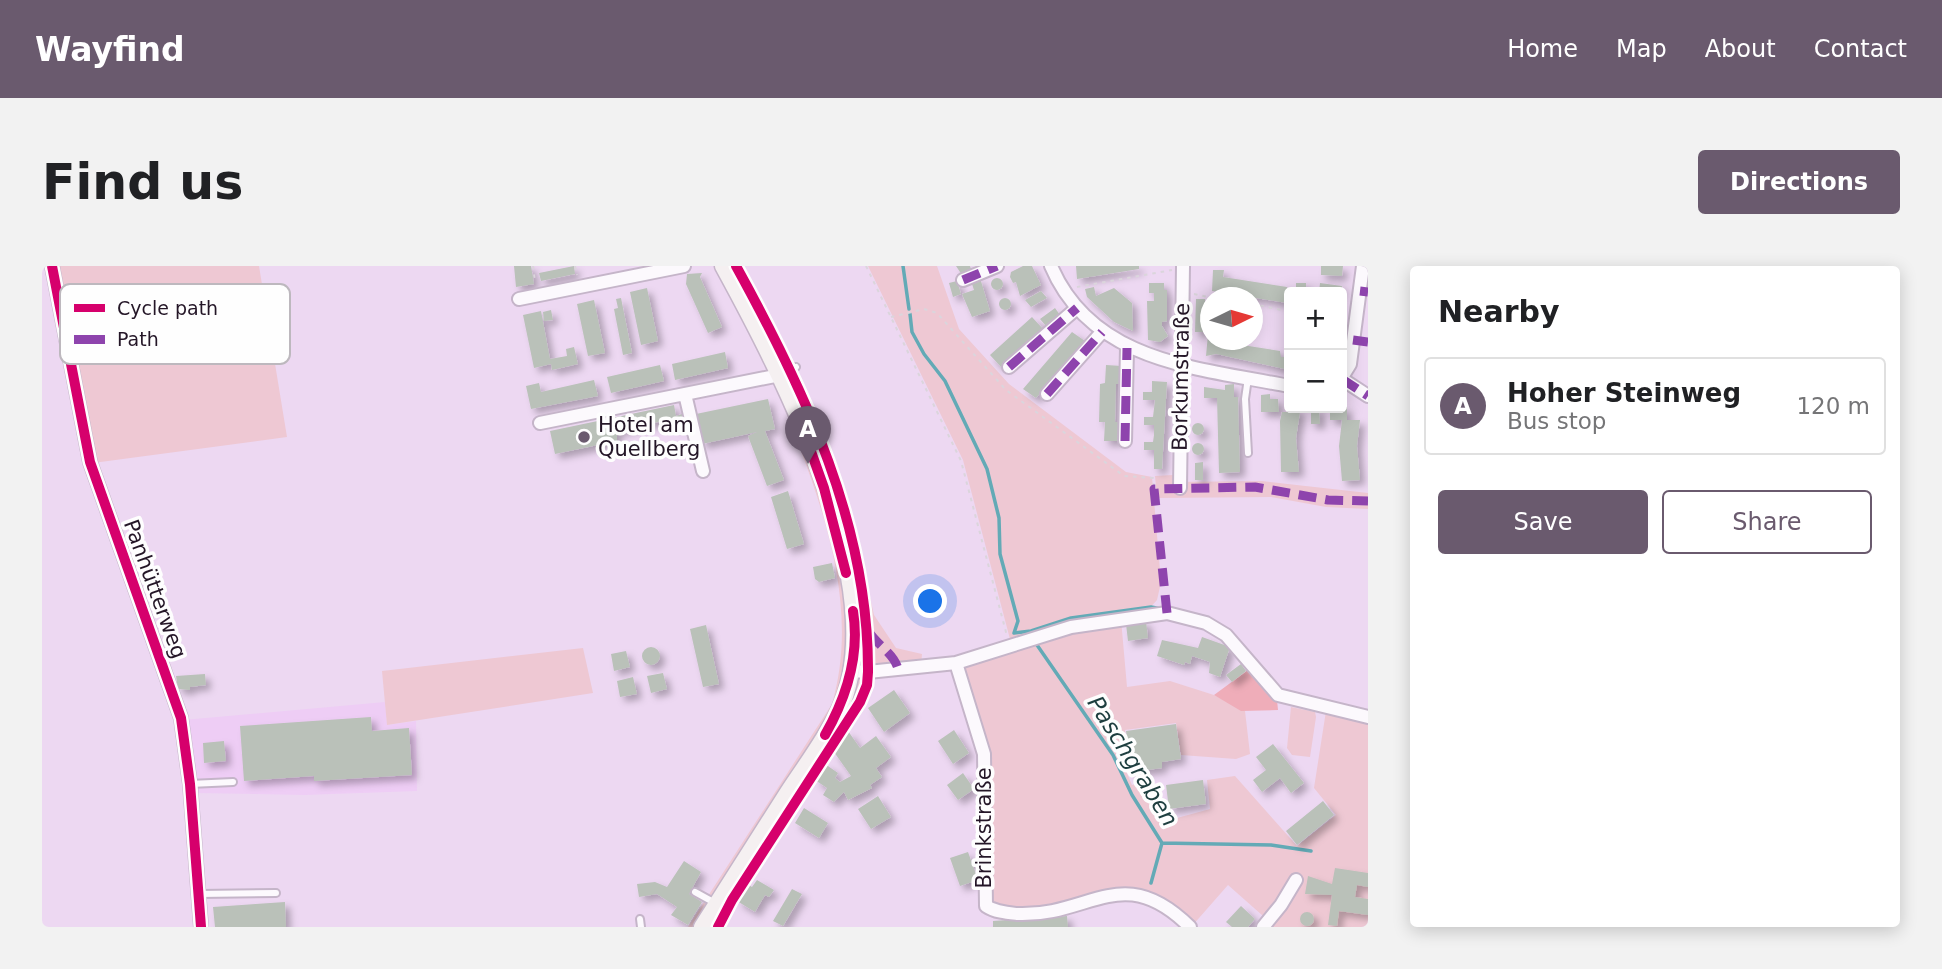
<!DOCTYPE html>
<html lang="en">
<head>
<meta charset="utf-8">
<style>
	:root { --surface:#fff; --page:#f2f2f2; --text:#202124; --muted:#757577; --line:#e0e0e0; --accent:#6a5a6e }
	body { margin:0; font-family:"DejaVu Sans",sans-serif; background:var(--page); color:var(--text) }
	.controls { position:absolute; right:21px; top:21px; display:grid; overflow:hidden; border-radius:7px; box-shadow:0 4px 18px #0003 }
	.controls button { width:63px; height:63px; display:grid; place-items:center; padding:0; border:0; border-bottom:2px solid var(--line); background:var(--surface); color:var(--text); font:35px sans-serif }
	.compass { position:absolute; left:1158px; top:21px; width:63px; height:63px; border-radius:50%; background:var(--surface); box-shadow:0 4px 18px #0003; rotate:85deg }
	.you { position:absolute; left:889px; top:336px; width:24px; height:24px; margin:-18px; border:5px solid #fff; border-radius:50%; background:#1a73e8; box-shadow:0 0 0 10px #1a73e833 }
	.badge { display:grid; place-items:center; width:46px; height:46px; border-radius:50%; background:var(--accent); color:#fff; font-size:23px; font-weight:700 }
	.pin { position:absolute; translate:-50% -58px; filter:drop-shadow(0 2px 4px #0008) }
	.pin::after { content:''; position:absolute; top:37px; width:24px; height:21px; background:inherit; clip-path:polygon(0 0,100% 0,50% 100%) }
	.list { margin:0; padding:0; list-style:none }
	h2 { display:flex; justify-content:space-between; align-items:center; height:91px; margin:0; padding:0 28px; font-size:30px }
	h2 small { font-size:23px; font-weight:400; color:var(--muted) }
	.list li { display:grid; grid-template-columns:46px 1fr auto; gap:21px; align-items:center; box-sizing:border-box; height:98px; margin:0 14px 14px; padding:0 14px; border:2px solid var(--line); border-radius:7px }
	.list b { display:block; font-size:26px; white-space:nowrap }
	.list p { margin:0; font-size:23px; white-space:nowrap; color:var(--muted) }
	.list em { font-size:23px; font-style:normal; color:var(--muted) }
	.actions { display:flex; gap:14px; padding:21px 28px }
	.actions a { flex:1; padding:16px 0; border:2px solid var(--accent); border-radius:7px; text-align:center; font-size:24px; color:var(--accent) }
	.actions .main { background:var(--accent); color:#fff }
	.map { position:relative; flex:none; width:1326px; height:661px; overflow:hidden; border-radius:7px }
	header { display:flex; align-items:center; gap:42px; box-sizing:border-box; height:98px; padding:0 35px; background:var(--accent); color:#fff }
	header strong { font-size:33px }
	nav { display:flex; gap:38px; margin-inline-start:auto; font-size:24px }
	.intro { display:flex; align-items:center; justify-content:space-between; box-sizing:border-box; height:168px; padding:0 42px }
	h1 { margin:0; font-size:49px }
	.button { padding:18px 32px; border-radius:7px; background:var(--accent); color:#fff; font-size:24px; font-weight:700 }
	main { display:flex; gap:42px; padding:0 42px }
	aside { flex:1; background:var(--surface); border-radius:7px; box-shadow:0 4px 18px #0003 }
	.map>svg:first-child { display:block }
	.built { fill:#eecdf5 }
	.green { fill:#eec8d3 }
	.forest { fill:#efadb9 }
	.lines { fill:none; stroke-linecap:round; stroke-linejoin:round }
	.stream { stroke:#63aab6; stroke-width:3.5 }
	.building { fill:#bac1b9; filter:url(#shadow) }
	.lane-casing { stroke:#c5b5c9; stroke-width:10 }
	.street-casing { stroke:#c5b5c9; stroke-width:16 }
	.secondary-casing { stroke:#c5b5c9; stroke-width:19 }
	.path { stroke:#dbd5dc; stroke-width:2; stroke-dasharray:3.5 5; stroke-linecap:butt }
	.lane { stroke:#fcf9fd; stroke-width:6 }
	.street { stroke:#fcf9fd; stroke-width:12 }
	.secondary { stroke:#f5f0f1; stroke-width:16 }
	.quiet { stroke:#8e44ad; stroke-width:9; stroke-dasharray:18 9; stroke-linecap:butt }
	.cycleway-casing { stroke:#fefefe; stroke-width:15 }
	.cycleway { stroke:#d6006c; stroke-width:10 }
	.poi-dot { fill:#6a5a6e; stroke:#fefefe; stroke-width:2.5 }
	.labels { text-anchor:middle; stroke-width:7; stroke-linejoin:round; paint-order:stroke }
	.street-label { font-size:21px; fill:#241627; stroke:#fefefe }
	.poi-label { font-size:21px; fill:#241627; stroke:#fefefe; text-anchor:start }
	.water-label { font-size:23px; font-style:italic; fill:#1e3e3f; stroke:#fefefe }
	.key { fill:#fefefe; stroke:#bdb8be; stroke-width:2 }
	.key-label { font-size:19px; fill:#241627 }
</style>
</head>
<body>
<header>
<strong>Wayfind</strong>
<nav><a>Home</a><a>Map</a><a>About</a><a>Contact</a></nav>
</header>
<div class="intro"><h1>Find us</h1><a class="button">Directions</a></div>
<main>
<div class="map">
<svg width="1326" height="661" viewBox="0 0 1326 661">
	<defs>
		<filter id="shadow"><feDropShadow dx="5" dy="5" stdDeviation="3.5" flood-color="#0004"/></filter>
	</defs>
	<rect width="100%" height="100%" fill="#edd8f2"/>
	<path class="built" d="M343,436L345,459L374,455L375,525L263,529L152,527L141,454Z"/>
	<path class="green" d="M13,0H217L245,171L51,197Z
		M826,0H895L917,63L967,118L1084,206L1110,211L1119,316L1115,334L1106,344L969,377L921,194Z
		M765,129L805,231L832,349L854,382L880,388L879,400L828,404C824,448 788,483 765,519C735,566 705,613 678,661H646L790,438C820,335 776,227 738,131Z
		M1131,209L1132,216L1220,215L1326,227V243L1284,241L1229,231L1115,232L1113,210Z
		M1079,353L1085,421L1128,415L1172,429L1203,445L1208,488L1194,493L1139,489L1134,457L1083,464L1084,477L1073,479L1090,519L1104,516L1124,555L1168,543L1165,514L1193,510L1255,580L1294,549L1272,522L1284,445L1326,457V661H1227L1229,657L1186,619L1150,660L1107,630L1003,644H964L947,634V508L915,397Z
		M541,382L551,427L345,459L340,405Z
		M1249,441L1273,446L1274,451L1268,491L1250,489L1245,482Z"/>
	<path class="forest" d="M1206,404L1224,427L1235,434L1236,444L1199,445L1172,429Z"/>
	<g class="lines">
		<path class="stream" d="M861,0L867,43
			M868,48L870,66L882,88L903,115L945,203L957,252L958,288L976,355L972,367L989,365L1029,352L1109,341L1120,343
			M995,379L1071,489L1090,529L1120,577L1229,579L1269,585
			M1109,617L1120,577"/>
	</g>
	<path class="building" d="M472,0H489L492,18L474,21Z
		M532,0L533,8L499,15L497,7Z
		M914,0H928L930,6L920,9Z
		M981,0H990L999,19L978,30L974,16L971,17L968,11L969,6Z
		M1034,0H1097V3L1035,13Z
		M1279,0H1301L1300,10L1279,9Z
		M1171,4H1182L1181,11L1245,21V37L1170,25Z
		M660,7L658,11L680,61L666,67L644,18L645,8Z
		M949 18a6 6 0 1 1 12 0a6 6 0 1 1-12 0Z
		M938,12L948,45L930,51L920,28L932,24L929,15Z
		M915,15L919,28L911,31L907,17Z
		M1107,17H1122V24H1125V55L1120,56V60L1126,70L1118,76L1106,74L1105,35H1112V27H1107Z
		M1254,17H1264V26H1254Z
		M1278,17L1300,20L1299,26H1277Z
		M1052,21L1054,30L1072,22L1090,37L1091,65L1072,56L1045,31L1043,23Z
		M605,22L616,75L599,79L588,26Z
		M999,25L1005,32L989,41L983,34Z
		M957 38a6 6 0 1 1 12 0a6 6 0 1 1-12 0Z
		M579,32L590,87L581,89L572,43L576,42L574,33Z
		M1154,33H1163V66H1153Z
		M552,34L563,87L546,90L535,38Z
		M1013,42L1018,49L1004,60L998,53Z
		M509,44L511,54L502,55L501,46Z
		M499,45L508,93L525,90L524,83L532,81L536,98L510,104L509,98L492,102L481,49Z
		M990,51L1001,63L959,101L948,89Z
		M1030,66L1043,75L994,132L981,123Z
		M1166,68L1168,74L1238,85L1239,91H1244V95H1247V104L1174,88L1164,90Z
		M683,86L686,102L633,114L630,98Z
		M618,99L622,115L569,127L565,111Z
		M1064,99L1080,100L1079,118H1074L1073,156H1079L1078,175H1062L1063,156H1057L1058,118L1063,117Z
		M552,114L556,130L489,143L484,120L497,117L499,126Z
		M1110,115L1125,116L1120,203H1112V184H1102V176H1111L1112,169V159H1102V151H1111L1113,134H1101V126H1110Z
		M1192,118V131H1196L1198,206L1177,207L1175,132H1162V121L1183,124V119Z
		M1228,128V133H1236L1237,146H1219V129Z
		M726,133L733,163L723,165L742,214L725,220L706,170L715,166L660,178L654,148Z
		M632,139L634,150L640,148L642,160L635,161L630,153L575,165V175L513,188L508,165Z
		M1305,141V154H1318L1315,180L1318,214L1300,215L1297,180L1300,154H1288V142Z
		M1247,142H1255L1258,146L1254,172L1257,206H1239L1238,155L1240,146H1247Z
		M1269,142H1277L1278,158H1269Z
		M1150 163a6 6 0 1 1 12 0a6 6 0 1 1-12 0Z
		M1150 183a6 6 0 1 1 12 0a6 6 0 1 1-12 0Z
		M1161,196V214H1153V197Z
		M746,225L762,278L745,283L729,231Z
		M790,297L793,312L777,316L773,313L771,301Z
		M1104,355L1106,372L1086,375L1084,358Z
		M664,359L677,418L661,421L648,363Z
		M1160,371L1188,381L1178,411L1167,407L1168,396L1150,390L1148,398L1143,396L1142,399L1115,390L1120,374L1156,382Z
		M600 390a9 9 0 1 1 18 0a9 9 0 1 1-18 0Z
		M584,385L588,401L572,405L569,388Z
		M1199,398L1204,405L1190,416L1184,409Z
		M621,407L625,423L609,427L605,410Z
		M163,408L164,419L148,421V424L136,423L134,410Z
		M591,411L595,428L578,431L575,415Z
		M852,424L868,447L842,466L826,442Z
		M329,451L330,465L367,462L370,509L272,515V510L202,515L198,460Z
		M1134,458L1139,493L1120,496V502L1090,506L1084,465Z
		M912,464L927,487L911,498L896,475Z
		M806,465L818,482L834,470L849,491L834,502L840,511L828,519L830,522L806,534L802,526L792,536L781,529L785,522L773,514L783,498L796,507L793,512L798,516L809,510L792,486Z
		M182,475L184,495L162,497L161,477Z
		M1231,478L1262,517L1249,527L1238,512L1220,526L1211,514L1224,504L1214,491Z
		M921,507L932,523L916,534L905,519Z
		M1161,514L1164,538L1127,543L1124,519Z
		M836,530L849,551L829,563L816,543Z
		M1281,535L1292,549L1255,579L1244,565Z
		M762,542L786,557L777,572L753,557Z
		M926,586L936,614L918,620L908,592Z
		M642,595L659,606L647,628L660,636L646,659L629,649L635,641L615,628L597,631L595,618L613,616L625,621Z
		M1293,602L1326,607V621L1315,619L1313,631L1326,633V649L1297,645L1295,660L1286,659L1290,629L1263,628L1266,610L1290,618Z
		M715,614L732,624L727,631L723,629L713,646L695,635L705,618L710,621Z
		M750,623L760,628L741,660L731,655Z
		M243,636L244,661H173L171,641Z
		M1199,640L1213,653L1206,661H1190L1184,656Z
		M1258 653a7 7 0 1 1 14 0a7 7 0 1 1-14 0Z
		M1025,650L1026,661H951V655Z"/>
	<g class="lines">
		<defs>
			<path id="lane" d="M738,109L754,101
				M1206,112L1203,133L1206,187
				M148,518L191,516
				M653,626L673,637
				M157,628L234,627
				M598,653L599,661"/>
			<path id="street" d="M10,0L48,196L139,452L148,518L159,661
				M1009,0C1050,97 1157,102 1247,120
				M921,14L955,0
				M477,33L642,0
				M967,101L1035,42
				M1300,111L1308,98L1321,0
				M1300,113L1326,130
				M643,128L661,205
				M1005,128L1060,66
				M498,157L738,109
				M1083,175L1085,82
				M1138,222L1141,0
				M914,397L942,488L944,640C953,646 965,647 975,648C1049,651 1080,594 1148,661
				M809,405L826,406L914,397L1029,361L1125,347L1164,357L1184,369L1236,429L1326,451
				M1221,661L1239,639L1254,614"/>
			<path id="secondary" d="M660,661C689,616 717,571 746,526C763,500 783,474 797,445C853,324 740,108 681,0"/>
		</defs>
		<use href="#lane" class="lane-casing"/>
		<use href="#street" class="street-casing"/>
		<use href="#secondary" class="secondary-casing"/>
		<path class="path" d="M491,0L493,16
			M533,0L535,9
			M824,0L919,195L965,370
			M1035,21L1130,4
			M1152,28L1171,32
			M1210,38L1240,44
			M849,51L882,43L895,47L964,124L1082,210L1111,212L1112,223"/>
		<use href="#lane" class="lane"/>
		<use href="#street" class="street"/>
		<use href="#secondary" class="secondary"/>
		<path class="quiet" d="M921,14L955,0
			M1318,25L1326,26
			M1311,74L1326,76
			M967,101L1035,42
			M1300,113L1326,130
			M1005,128L1060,66
			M1083,175L1085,82
			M1125,347L1112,223L1213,221L1286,234L1326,235
			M827,366C836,380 852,387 856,403"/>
		<defs>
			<path id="cycleway" d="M10,0L48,196L139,452L148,518L159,661
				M761,163L782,222L804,307
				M783,469C804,432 818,388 811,345
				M676,661L690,634L818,436L825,419L826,406C827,260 763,125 694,0"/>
		</defs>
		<use href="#cycleway" class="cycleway-casing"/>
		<use href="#cycleway" class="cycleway"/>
	</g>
	<circle class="poi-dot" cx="542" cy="171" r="7"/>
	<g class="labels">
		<g class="street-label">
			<text transform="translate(1139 111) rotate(-89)" y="7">Borkumstraße</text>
			<text transform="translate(113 323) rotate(70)" y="7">Panhütterweg</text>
			<text transform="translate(942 562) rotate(-90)" y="7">Brinkstraße</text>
		</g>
		<g class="poi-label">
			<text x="556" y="166">Hotel am<tspan x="556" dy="24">Quellberg</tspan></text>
		</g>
		<g class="water-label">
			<text transform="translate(1091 495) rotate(58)" y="8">Paschgraben</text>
		</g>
	</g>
	<rect x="18" y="18" width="230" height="80" rx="10" class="key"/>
	<rect x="32" y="38" width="31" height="8" fill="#d6006c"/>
	<rect x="32" y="69" width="31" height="9" fill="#8e44ad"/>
	<g class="key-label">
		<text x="75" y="49">Cycle path</text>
		<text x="75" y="80">Path</text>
	</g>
</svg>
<div class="controls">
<button>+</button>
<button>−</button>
</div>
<svg class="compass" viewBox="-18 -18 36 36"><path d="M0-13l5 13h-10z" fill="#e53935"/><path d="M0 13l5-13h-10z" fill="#757577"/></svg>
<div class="you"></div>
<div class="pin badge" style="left:766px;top:198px">A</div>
</div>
<aside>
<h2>Nearby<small></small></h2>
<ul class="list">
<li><span class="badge">A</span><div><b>Hoher Steinweg</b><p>Bus stop</p></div><em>120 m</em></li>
</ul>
<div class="actions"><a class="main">Save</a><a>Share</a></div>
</aside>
</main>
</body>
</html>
